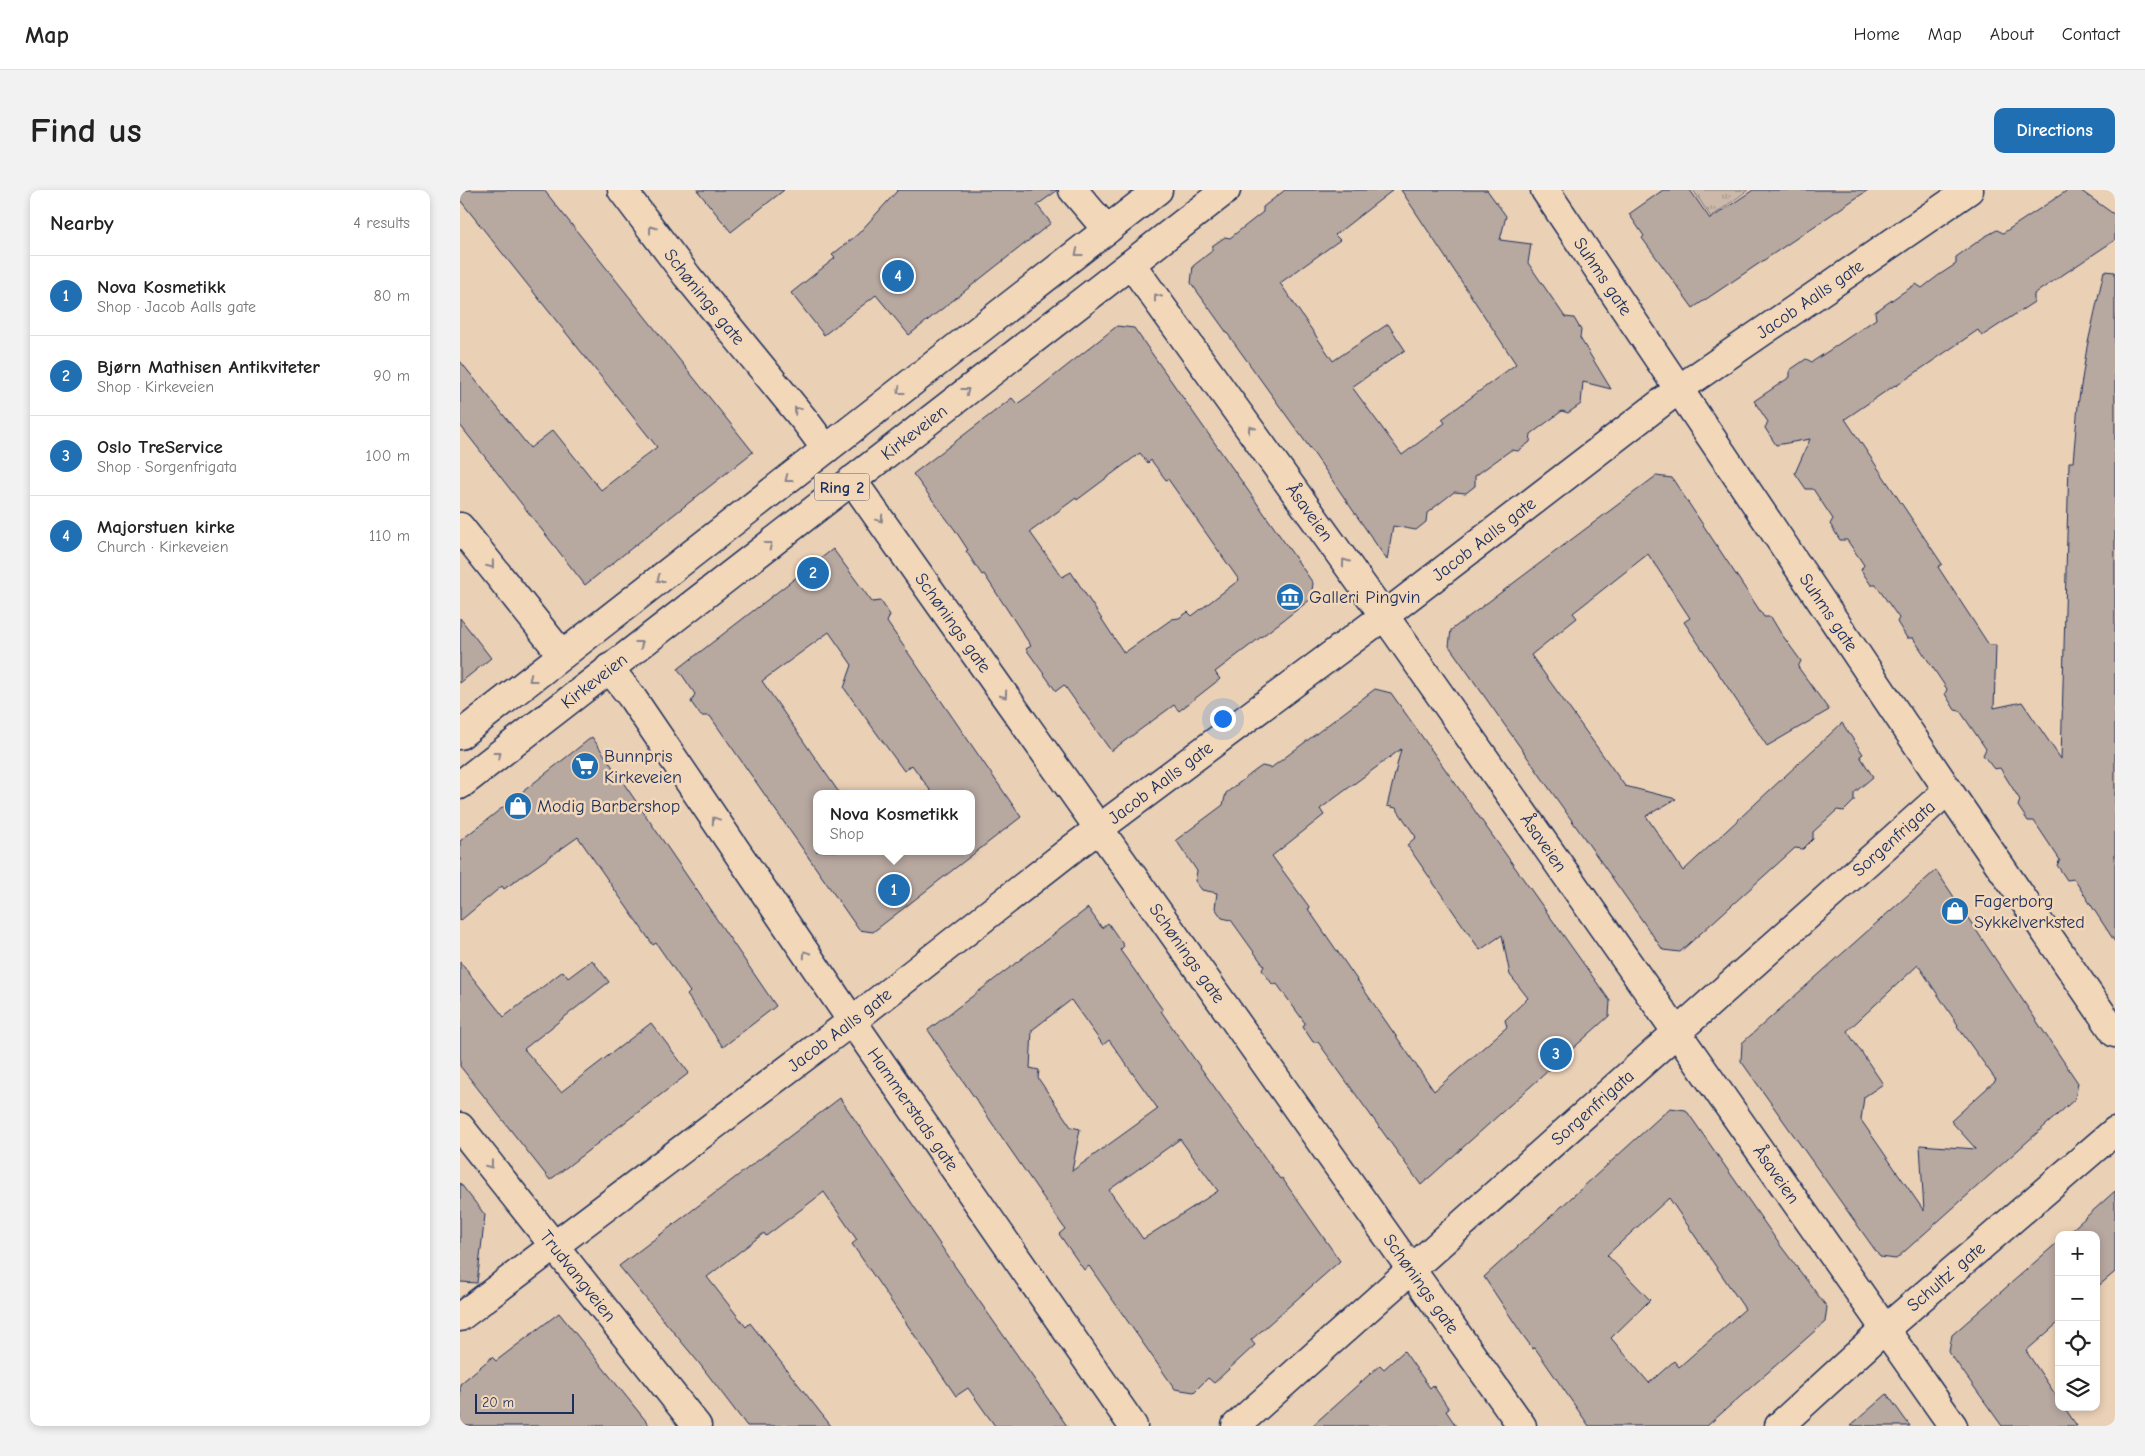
<!DOCTYPE html>
<html lang="en">
<head>
<meta charset="utf-8">
<style>
	:root { --surface:#fff; --page:#f2f2f2; --text:#222; --muted:#767676; --line:#e0e0e0; --accent:#1f6fb2 }
	body { margin:0; font-family:"Comic Neue",sans-serif; background:var(--page); color:var(--text) }
	.controls { position:absolute; right:15px; bottom:15px; display:grid; overflow:hidden; border-radius:10px; box-shadow:0 2px 8px #0003 }
	.controls button { width:45px; height:45px; display:grid; place-items:center; padding:0; border:0; border-bottom:1px solid var(--line); background:var(--surface); color:var(--text); font:25px sans-serif }
	.scale { position:absolute; left:15px; bottom:12px; width:99px; box-sizing:border-box; padding-left:5px; border:2px solid #1b2f5e; border-top:0; font-size:14px; line-height:18px; white-space:nowrap; color:#1b2f5e; -webkit-text-stroke:4px #f3d7b9; paint-order:stroke }
	.you { position:absolute; left:762px; top:528px; width:18px; height:18px; margin:-12px; border:4px solid #fff; border-radius:50%; background:#1a73e8; box-shadow:0 0 0 8px #1a73e833 }
	.badge { display:grid; place-items:center; width:32px; height:32px; border-radius:50%; background:var(--accent); color:#fff; font-size:16px; font-weight:700 }
	.pin { position:absolute; translate:-50% -50%; border:2px solid #fff; box-shadow:0 1px 5px #0006 }
	.popup { position:absolute; left:353px; top:600px; width:162px; height:65px; box-sizing:border-box; display:grid; place-content:center; border-radius:10px; background:var(--surface); filter:drop-shadow(0 1px 4px #0005); font-size:16px; white-space:nowrap; color:var(--muted) }
	.popup b { font-size:19px; color:var(--text) }
	.popup::after { content:''; position:absolute; left:50%; top:100%; margin-left:-10px; border:10px solid transparent; border-top-color:var(--surface) }
	.list { margin:0; padding:0; list-style:none }
	h2 { display:flex; justify-content:space-between; align-items:center; height:65px; margin:0; padding:0 20px; font-size:21px }
	h2 small { font-size:16px; font-weight:400; color:var(--muted) }
	.list li { display:grid; grid-template-columns:32px 1fr auto; gap:15px; align-items:center; box-sizing:border-box; height:80px; padding:0 20px; border-top:1px solid var(--line) }
	.list b { display:block; font-size:19px; white-space:nowrap }
	.list p { margin:0; font-size:16px; white-space:nowrap; color:var(--muted) }
	.list em { font-size:16px; font-style:normal; color:var(--muted) }
	.icon { flex:none; width:28px; height:28px; fill:none; stroke:currentColor; stroke-width:2; stroke-linecap:round; stroke-linejoin:round }
	.map { position:relative; flex:none; width:1655px; height:1236px; overflow:hidden; border-radius:10px }
	header { display:flex; align-items:center; gap:30px; box-sizing:border-box; height:70px; padding:0 25px; background:var(--surface); border-bottom:1px solid var(--line) }
	header strong { font-size:24px }
	nav { display:flex; gap:28px; margin-inline-start:auto; font-size:18px }
	.intro { display:flex; align-items:center; justify-content:space-between; box-sizing:border-box; height:120px; padding:0 30px }
	h1 { margin:0; font-size:35px }
	.button { padding:12px 22px; border-radius:10px; background:var(--accent); color:#fff; font-size:18px; font-weight:700 }
	main { display:flex; gap:30px; padding:0 30px }
	aside { flex:1; background:var(--surface); border-radius:10px; box-shadow:0 2px 8px #0003 }
	.map>svg:first-child { display:block }
	.park { fill:url(#park-tufts); stroke:#747484 }
	.building { fill:#b7a8a0; stroke:#1b2f5e; fill-rule:evenodd }
	.lines { fill:none; stroke-linecap:round; stroke-linejoin:round }
	.minor-casing { stroke:#1b2f5e; stroke-width:31 }
	.tertiary-casing { stroke:#1b2f5e; stroke-width:31 }
	.primary-casing { stroke:#1b2f5e; stroke-width:31 }
	.minor { stroke:#f3d7b9; stroke-width:28 }
	.tertiary { stroke:#f3d7b9; stroke-width:28 }
	.primary { stroke:#f3d7b9; stroke-width:28 }
	.oneway { stroke:#87838c }
	.labels { text-anchor:middle; stroke-width:5; stroke-linejoin:round; paint-order:stroke }
	.shield { fill:#f3d7b9; stroke:#5c6179; stroke-width:1 }
	.shield-label { font-size:16px; font-weight:bold; fill:#1b2f5e }
	.street-label { font-size:18px; fill:#1b2f5e; stroke:#f3d7b9 }
	.poi-label { font-size:18px; fill:#1b2f5e; stroke:#f3d7b9; text-anchor:start }
</style>
</head>
<body>
<header>
<strong>Map</strong>
<nav><a>Home</a><a>Map</a><a>About</a><a>Contact</a></nav>
</header>
<div class="intro"><h1>Find us</h1><a class="button">Directions</a></div>
<main>
<aside>
<h2>Nearby<small>4 results</small></h2>
<ul class="list">
<li><span class="badge">1</span><div><b>Nova Kosmetikk</b><p>Shop · Jacob Aalls gate</p></div><em>80 m</em></li>
<li><span class="badge">2</span><div><b>Bjørn Mathisen Antikviteter</b><p>Shop · Kirkeveien</p></div><em>90 m</em></li>
<li><span class="badge">3</span><div><b>Oslo TreService</b><p>Shop · Sorgenfrigata</p></div><em>100 m</em></li>
<li><span class="badge">4</span><div><b>Majorstuen kirke</b><p>Church · Kirkeveien</p></div><em>110 m</em></li>
</ul>
</aside>
<div class="map">
<svg width="1655" height="1236" viewBox="0 0 1655 1236">
	<defs>
		<pattern id="park-tufts" width="24" height="20" patternUnits="userSpaceOnUse" patternTransform="scale(1.25)"><rect width="24" height="20" fill="#ccb9a9"/><path d="M3 7l-1-3M5 7V3M7 7l1-3M15 17l-1-3M17 17v-4M19 17l1-3" fill="none" stroke="#a5978d"/></pattern>
	</defs>
	<rect width="100%" height="100%" fill="#ead0b5"/>
	<filter id="ink" filterUnits="userSpaceOnUse"><feTurbulence type="fractalNoise" baseFrequency=".02" numOctaves="2"/><feDisplacementMap in="SourceGraphic" scale="10" xChannelSelector="R" yChannelSelector="G"/><feConvolveMatrix kernelMatrix="1 2 1 2 8 2 1 2 1" color-interpolation-filters="sRGB"/></filter>
	<g filter="url(#ink)">
		<path class="park" d="M1233,0H1288L1251,27Z"/>
		<path class="building" d="M0,0H84L293,262L125,395L0,235V171L70,258L93,240L141,300L197,257L0,10Z
			M237,0H324L271,42Z
			M438,0H598L577,15L591,33L449,145L416,105L364,145L331,103L375,68L372,65L398,44Z
			M825,0H933L875,45L880,50L820,93L873,171L928,134L945,160L892,197L942,265L985,233L982,229L1056,174L941,0H1027L1046,26L1040,50L1071,54L1068,73L1105,127L1114,128L1121,140L1120,148L1151,199L1123,192L1121,214L1108,223L1102,221L1071,244L1070,252L1058,261L1051,260L1015,286V296L1006,303L994,302L967,323L966,332L956,340L933,336L927,370L857,268L731,93L733,76L752,61V56L765,47L770,48L803,22V17Z
			M1203,0H1230L1250,29L1293,0H1408L1233,118L1182,48L1184,46L1169,24Z
			M1608,0H1620L1655,25V50L1574,104V112L1522,146L1518,140L1436,196L1435,195L1385,229L1482,374L1478,377L1529,455H1536L1534,518L1562,512L1601,569L1609,272H1613L1618,215L1627,157L1644,81L1655,82V752L1614,689L1607,690L1597,675L1600,670L1574,631H1568L1558,616L1560,610L1540,578L1534,579L1523,565L1526,559L1500,521L1495,520L1485,504L1487,499L1453,448H1447L1437,432L1439,428L1427,411L1416,395H1411L1401,380L1404,375L1387,350H1380L1370,334L1373,329L1353,299H1346L1335,283L1350,249L1316,255L1305,238L1308,232L1294,211L1330,187V180L1346,169L1352,172L1416,129L1415,122L1439,105L1456,94L1462,98L1479,85L1496,74V67L1524,47L1537,40L1543,43Z
			M657,136L674,138L853,393L851,409L755,482L760,489L719,521L714,515L651,561L604,495L596,501L566,459L571,456L524,384L522,385L506,361L508,360L495,340L453,284L552,208L557,214L574,202ZM680,263L688,273L691,270L706,290L708,289L779,390L732,426L728,422L719,428L712,429L664,463L611,382L602,387L570,342L616,308L617,310Z
			M1196,286L1212,288L1304,427H1311L1320,442L1341,471L1338,477L1369,520L1307,556L1224,432L1230,428L1188,364L1113,423L1117,428L1071,465L1165,596L1216,609L1186,626L1223,681L1382,533L1403,564L1400,566L1413,587L1394,603V611L1384,621L1377,620L1353,642V649L1343,659L1335,658L1220,762L1203,760L989,456L991,440Z
			M373,359L412,412L421,411L430,425L427,432L561,627L413,742L399,740L250,526H241L231,512L235,504L218,479ZM369,442L392,475L384,498L444,581L452,575L473,604H512V661H356V604H380L302,491Z
			M0,428L31,468L0,493Z
			M915,499L931,503L1150,811L1149,826L961,995L858,852H853L843,837L845,833L817,794L813,795L802,780L804,776L771,730L762,728L755,718L757,703L742,700L735,691L737,681L716,650L763,615L766,603L796,580L802,576L811,578ZM941,559L927,616L936,618L956,647L947,655L1020,760L1042,745L1050,785L1068,808L1045,830L1047,837L974,901L848,719L850,718L812,666L864,625L860,619Z
			M132,547L316,816L263,857L227,805L230,802L196,753L193,755L118,647L44,699L42,696L0,731V651Z
			M1476,680L1618,893L1615,909L1436,1069L1420,1067L1281,871L1282,853ZM1458,775L1498,835L1497,836L1536,890L1491,931L1516,959L1460,955L1464,1021L1401,930L1404,907L1423,894L1387,841Z
			M628,718L642,738L648,733L664,756L660,760L703,820L701,821L723,853L820,989L822,988L880,1071L791,1150L795,1155L754,1193L748,1188L734,1202L715,1199L629,1076L624,1080L599,1044L605,1039L468,840ZM611,810L643,855L649,850L698,919L612,981L620,939L611,937L578,888L579,880L570,878L572,840ZM720,949L758,1001L683,1049L649,1000Z
			M132,770L149,792L64,859L101,902L191,833L229,883L90,990L0,876V772L44,827L103,781L108,788Z
			M380,908L494,1075L607,1236H535L508,1198L496,1206L392,1054L397,1050L364,1002L306,1046L304,1043L247,1087L286,1137L290,1133L371,1236H287L239,1173L159,1076Z
			M1210,918L1226,920L1320,1055L1367,1117L1365,1132L1247,1236H1129L1075,1158L1073,1159L1062,1144L1024,1087ZM1209,1008L1285,1119L1219,1177L1214,1171L1189,1193L1151,1148L1190,1110L1147,1065Z
			M0,993L25,1025L17,1093L0,1092Z
			M1655,1001V1082L1636,1098V1045H1606Z
			M1599,1051V1132L1566,1161L1599,1210V1217H1604L1617,1236H1542L1489,1162L1492,1145Z
			M99,1123L190,1236H0V1194L32,1167L36,1171Z
			M944,1161L970,1198L973,1195L989,1219L986,1221L996,1236H852L920,1175L924,1179Z
			M1427,1204L1450,1236H1390Z"/>
		<g class="lines">
			<defs>
				<g id="minor">
					<path id="s1" d="M162,0L227,86L346,232L366,259"/>
					<path d="M613,0L647,40"/>
					<path id="s2" d="M671,74L938,445L1493,1236"/>
					<path id="s3" d="M392,290L1062,1236"/>
					<path d="M0,337L102,465"/>
					<path id="s4" d="M149,478L171,506L392,831L673,1236"/>
					<path id="s5" d="M0,937L237,1236"/>
					<path id="s6" d="M0,1127L392,831L613,658L924,426L1219,199L1509,0"/>
					<path id="s7" d="M776,1236L1488,600"/>
					<path id="s8" d="M1319,1236L1424,1140L1655,941"/>
				</g>
				<g id="tertiary">
					<path id="s9" d="M1085,0L1488,600L1655,843"/>
				</g>
				<g id="primary">
					<path d="M0,545L698,0"/>
					<path id="s10" d="M0,595L766,0"/>
				</g>
			</defs>
			<use href="#minor" class="minor-casing"/>
			<use href="#tertiary" class="tertiary-casing"/>
			<use href="#primary" class="primary-casing"/>
			<use href="#minor" class="minor"/>
			<use href="#tertiary" class="tertiary"/>
			<use href="#primary" class="primary"/>
		</g>
		<defs><path id="oneway-chevron" d="M-2-3.5L2.5 0L-2 3.5" fill="none" stroke-width="1.6" stroke-linecap="round" stroke-linejoin="round" transform="scale(1.25)"/></defs>
		<g class="oneway">
			<use href="#oneway-chevron" transform="translate(192 39) rotate(-127)"/>
			<use href="#oneway-chevron" transform="translate(618 63) rotate(142)"/>
			<use href="#oneway-chevron" transform="translate(697 107) rotate(-126)"/>
			<use href="#oneway-chevron" transform="translate(440 201) rotate(142)"/>
			<use href="#oneway-chevron" transform="translate(506 201) rotate(-38)"/>
			<use href="#oneway-chevron" transform="translate(337 220) rotate(-130)"/>
			<use href="#oneway-chevron" transform="translate(791 239) rotate(-126)"/>
			<use href="#oneway-chevron" transform="translate(328 289) rotate(142)"/>
			<use href="#oneway-chevron" transform="translate(420 329) rotate(55)"/>
			<use href="#oneway-chevron" transform="translate(309 355) rotate(-38)"/>
			<use href="#oneway-chevron" transform="translate(885 372) rotate(-126)"/>
			<use href="#oneway-chevron" transform="translate(31 375) rotate(51)"/>
			<use href="#oneway-chevron" transform="translate(200 389) rotate(142)"/>
			<use href="#oneway-chevron" transform="translate(180 454) rotate(-38)"/>
			<use href="#oneway-chevron" transform="translate(72 489) rotate(142)"/>
			<use href="#oneway-chevron" transform="translate(544 505) rotate(55)"/>
			<use href="#oneway-chevron" transform="translate(38 565) rotate(-38)"/>
			<use href="#oneway-chevron" transform="translate(255 630) rotate(-124)"/>
			<use href="#oneway-chevron" transform="translate(346 764) rotate(-124)"/>
			<use href="#oneway-chevron" transform="translate(30 975) rotate(52)"/>
		</g>
	</g>
	<defs>
		<symbol id="museum-disc" viewBox="-11 -11 22 22"><circle r="9.5" fill="#1f6fb2" stroke="#f3d7b9"/><path d="M0-6L6-3V-2H-6V-3ZM-5-1h2V3h-2ZM-1-1h2V3h-2ZM3-1h2V3H3ZM-6 4H6V6H-6Z" fill="#fff"/></symbol>
		<symbol id="supermarket-disc" viewBox="-11 -11 22 22"><circle r="9.5" fill="#1f6fb2" stroke="#f3d7b9"/><path d="M-6-5.5h2.5l.6 2H6L4.5 2H-2.5L-4.4-4H-6ZM-1.5 3.2a1.3 1.3 0 1 0 .1 0ZM3 3.2a1.3 1.3 0 1 0 .1 0Z" fill="#fff"/></symbol>
		<symbol id="shop-disc" viewBox="-11 -11 22 22"><circle r="9.5" fill="#1f6fb2" stroke="#f3d7b9"/><path d="M-5-2.5h2.3a2.7 3.5 0 0 1 5.4 0H5L5.5 6h-11ZM-1.5-2.5h3a1.5 2.3 0 0 0-3 0Z" fill="#fff"/></symbol>
	</defs>
	<g fill-rule="evenodd">
		<use href="#museum-disc" x="814" y="391" width="32" height="32"/>
		<use href="#supermarket-disc" x="109" y="560" width="32" height="32"/>
		<use href="#shop-disc" x="42" y="600" width="32" height="32"/>
		<use href="#shop-disc" x="1479" y="705" width="32" height="32"/>
	</g>
	<g class="labels">
		<rect class="shield" x="354.5" y="283.5" width="55" height="27" rx="4"/>
		<g class="shield-label">
			<text x="382" y="303">Ring 2</text>
		</g>
		<g class="street-label">
			<text dy="6" stroke="none"><textPath href="#s9" startOffset="104">Suhms gate</textPath></text>
			<text dy="6" stroke="none"><textPath href="#s1" startOffset="135">Schønings gate</textPath></text>
			<text dy="6" stroke="none"><textPath href="#s6" startOffset="1691">Jacob Aalls gate</textPath></text>
			<text dy="6" stroke="none"><textPath href="#s10" startOffset="575">Kirkeveien</textPath></text>
			<text dy="6" stroke="none"><textPath href="#s2" startOffset="306">Åsaveien</textPath></text>
			<text dy="6" stroke="none"><textPath href="#s6" startOffset="1286">Jacob Aalls gate</textPath></text>
			<text dy="6" stroke="none"><textPath href="#s9" startOffset="509">Suhms gate</textPath></text>
			<text dy="6" stroke="none"><textPath href="#s3" startOffset="175">Schønings gate</textPath></text>
			<text dy="6" stroke="none"><textPath href="#s10" startOffset="170">Kirkeveien</textPath></text>
			<text dy="6" stroke="none"><textPath href="#s6" startOffset="881">Jacob Aalls gate</textPath></text>
			<text dy="6" stroke="none"><textPath href="#s7" startOffset="882">Sorgenfrigata</textPath></text>
			<text dy="6" stroke="none"><textPath href="#s2" startOffset="711">Åsaveien</textPath></text>
			<text dy="6" stroke="none"><textPath href="#s3" startOffset="580">Schønings gate</textPath></text>
			<text dy="6" stroke="none"><textPath href="#s6" startOffset="476">Jacob Aalls gate</textPath></text>
			<text dy="6" stroke="none"><textPath href="#s7" startOffset="478">Sorgenfrigata</textPath></text>
			<text dy="6" stroke="none"><textPath href="#s4" startOffset="536">Hammerstads gate</textPath></text>
			<text dy="6" stroke="none"><textPath href="#s2" startOffset="1116">Åsaveien</textPath></text>
			<text dy="6" stroke="none"><textPath href="#s5" startOffset="190">Trudvangveien</textPath></text>
			<text dy="6" stroke="none"><textPath href="#s8" startOffset="224">Schultz’ gate</textPath></text>
			<text dy="6" stroke="none"><textPath href="#s3" startOffset="985">Schønings gate</textPath></text>
		</g>
		<g class="poi-label">
			<text x="849" y="413">Galleri Pingvin</text>
			<text x="144" y="572">Bunnpris<tspan x="144" dy="21">Kirkeveien</tspan></text>
			<text x="77" y="622">Modig Barbershop</text>
			<text x="1514" y="717">Fagerborg<tspan x="1514" dy="21">Sykkelverksted</tspan></text>
		</g>
	</g>
</svg>
<div class="controls">
<button>+</button>
<button>−</button>
<button><svg class="icon" aria-label="locate" viewBox="0 0 24 24"><circle cx="12" cy="12" r="6"/><path d="M12 2v4M12 18v4M2 12h4M18 12h4"/></svg></button>
<button><svg class="icon" aria-label="layers" viewBox="0 0 24 24"><path d="M12 4l9 5-9 5-9-5zM3 14l9 5 9-5"/></svg></button>
</div>
<div class="scale">20 m</div>
<div class="you"></div>
<div class="pin badge" style="left:434px;top:700px">1</div>
<div class="popup"><b>Nova Kosmetikk</b>Shop</div>
<div class="pin badge" style="left:353px;top:383px">2</div>
<div class="pin badge" style="left:1096px;top:864px">3</div>
<div class="pin badge" style="left:438px;top:86px">4</div>
</div>
</main>
</body>
</html>
